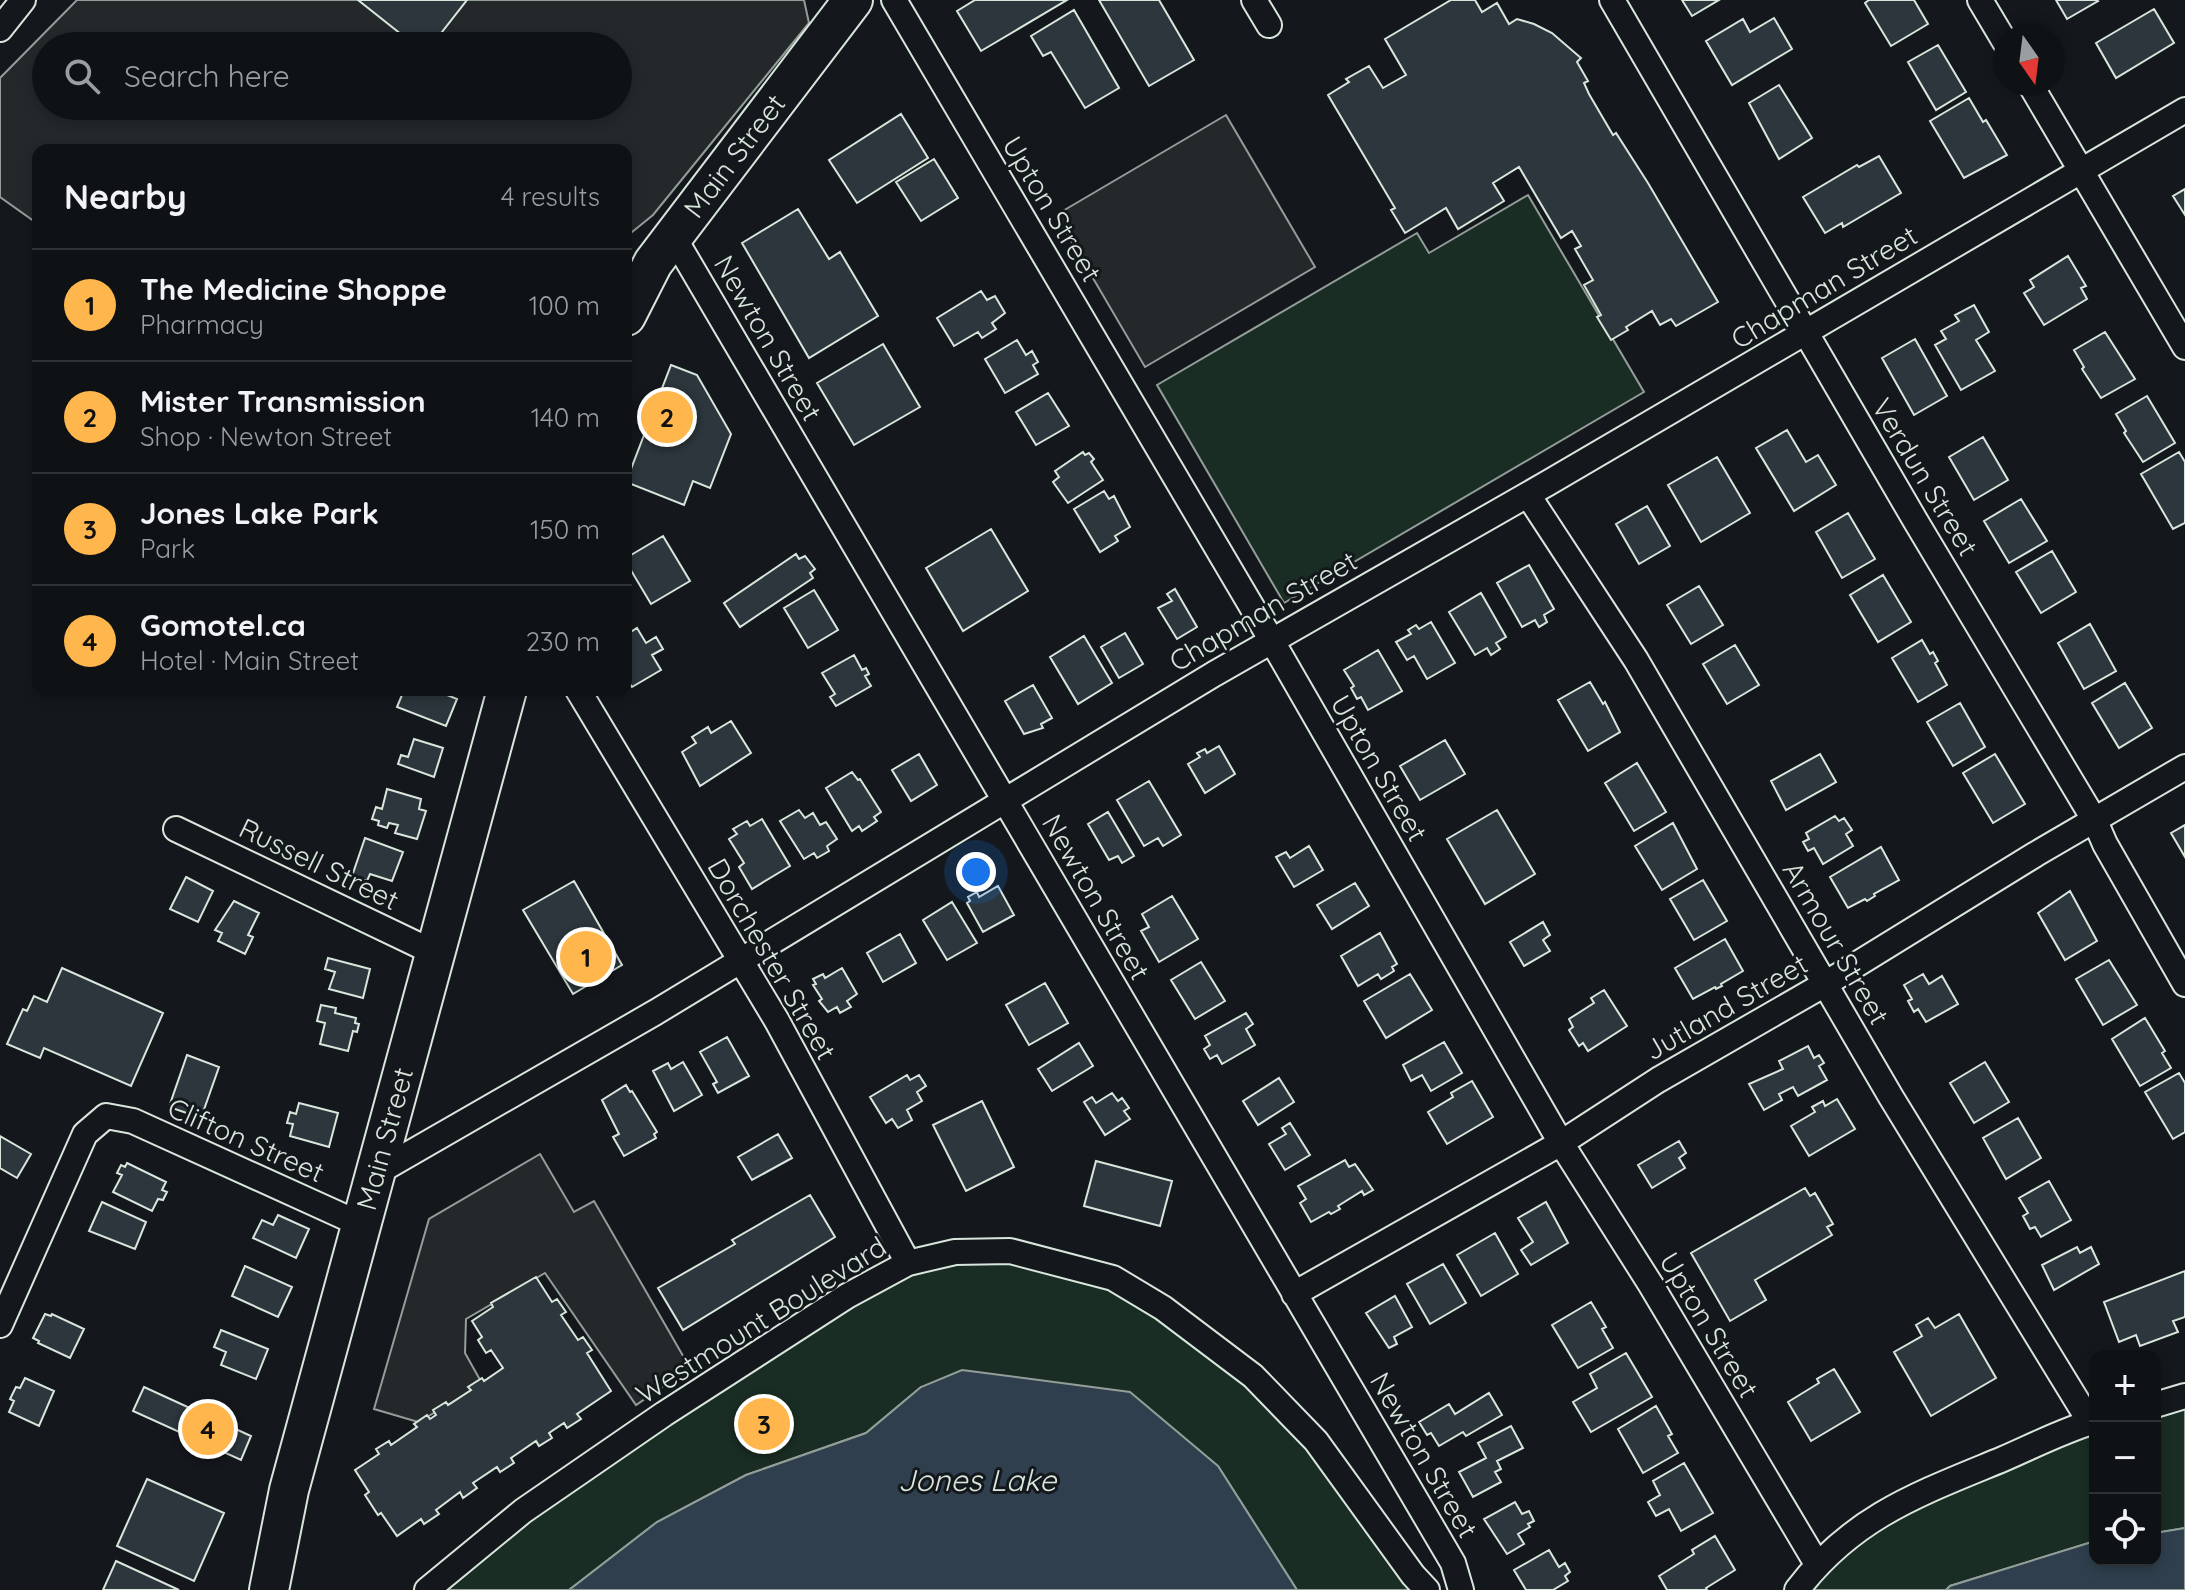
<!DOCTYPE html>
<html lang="en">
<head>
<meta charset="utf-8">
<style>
	:root { --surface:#0f1215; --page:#1d2022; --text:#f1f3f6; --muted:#9b9ea0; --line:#2f3234; --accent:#ffb74d }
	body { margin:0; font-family:Quicksand,sans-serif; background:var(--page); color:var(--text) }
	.controls { position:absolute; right:24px; bottom:24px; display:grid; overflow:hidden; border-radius:16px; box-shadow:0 4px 12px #0003 }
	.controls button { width:72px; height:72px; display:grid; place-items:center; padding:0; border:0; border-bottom:2px solid var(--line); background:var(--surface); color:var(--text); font:40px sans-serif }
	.compass { position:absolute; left:1993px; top:24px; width:72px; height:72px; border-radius:50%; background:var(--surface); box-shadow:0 4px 12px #0003; rotate:166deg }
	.you { position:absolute; left:976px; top:872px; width:28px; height:28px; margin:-20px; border:6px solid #fff; border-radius:50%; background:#1a73e8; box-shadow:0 0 0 12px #1a73e833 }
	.badge { display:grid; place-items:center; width:52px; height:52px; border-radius:50%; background:var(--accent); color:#111; font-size:26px; font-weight:700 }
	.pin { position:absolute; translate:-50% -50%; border:4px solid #fff; box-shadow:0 2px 8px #0006 }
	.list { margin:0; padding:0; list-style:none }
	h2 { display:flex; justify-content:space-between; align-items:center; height:104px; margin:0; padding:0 32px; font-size:34px }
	h2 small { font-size:26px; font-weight:400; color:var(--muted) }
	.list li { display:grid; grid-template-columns:52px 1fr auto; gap:24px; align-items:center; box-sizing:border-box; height:112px; padding:0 32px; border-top:2px solid var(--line) }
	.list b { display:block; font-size:30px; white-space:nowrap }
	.list p { margin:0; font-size:26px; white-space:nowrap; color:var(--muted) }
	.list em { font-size:26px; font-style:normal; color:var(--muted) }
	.icon { flex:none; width:44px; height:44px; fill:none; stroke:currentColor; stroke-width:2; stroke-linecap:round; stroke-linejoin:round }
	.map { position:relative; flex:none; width:2185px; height:1590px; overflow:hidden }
	.search { position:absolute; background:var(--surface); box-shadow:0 4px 12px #0003; left:32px; top:32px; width:600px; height:88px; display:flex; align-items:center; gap:20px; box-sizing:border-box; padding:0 28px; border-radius:44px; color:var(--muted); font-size:30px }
	.panel { position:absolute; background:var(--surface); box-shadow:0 4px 12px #0003; left:32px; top:144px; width:600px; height:552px; border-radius:16px }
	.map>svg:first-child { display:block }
	.green { fill:#1a2d24; stroke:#939e99; stroke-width:2 }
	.parking { fill:#24282b; stroke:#939e99; stroke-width:2; fill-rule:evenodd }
	.water { fill:#2f3f4d; stroke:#939e99; stroke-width:2 }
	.building { fill:#2c363c; stroke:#d8e6dc; stroke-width:2 }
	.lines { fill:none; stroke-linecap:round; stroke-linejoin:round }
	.minor-casing { stroke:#d8e6dc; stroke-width:28 }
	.primary-casing { stroke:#d8e6dc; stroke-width:42 }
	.minor { stroke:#14181c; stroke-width:24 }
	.primary { stroke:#14181c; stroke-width:38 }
	.labels { text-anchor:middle; stroke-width:6; stroke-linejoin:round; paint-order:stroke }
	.street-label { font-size:28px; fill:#d8e6dc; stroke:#14181c }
	.water-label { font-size:30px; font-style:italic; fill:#d8e6dc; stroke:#14181c }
</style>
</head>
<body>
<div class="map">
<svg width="2185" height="1590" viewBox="0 0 2185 1590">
	<rect width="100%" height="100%" fill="#14181c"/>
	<path class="green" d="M1528,195L1644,392L1284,603L1157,385L1417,233L1429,253Z
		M955,1252L1113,1278L1253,1376L1427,1590H1297L1218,1466L921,1387L866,1433L746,1475L657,1522L569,1590H427L847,1296Z
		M2185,1396V1528L2155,1533V1404Z
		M2095,1421V1541L1950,1586L1946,1590H1797L1855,1530Z"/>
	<path class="parking" d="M77,0H804L809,23L653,215L626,237V150H38V224L0,197V78ZM46,46H618V106H46Z
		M1226,115L1315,267L1145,367L1056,215Z
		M540,1154L574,1212L594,1201L690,1368L636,1405L545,1273L466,1319L465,1353L483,1385L418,1422L374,1409L429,1219Z"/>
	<path class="water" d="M962,1370L1130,1392L1218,1466L1297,1590H569L657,1522L746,1475L866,1433L921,1387Z
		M2185,1528V1590H1946L1950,1586L2095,1541V1560H2155V1533Z"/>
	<path class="building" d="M358,0H467L431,46H416Z
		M975,0H1067L981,51L957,11Z
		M1099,0H1159L1194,60L1149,86Z
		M1451,0H1475L1482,12L1497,3L1509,24L1517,19L1534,24L1552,33L1581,58L1577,62L1588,81L1584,83L1589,94L1613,135L1616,133L1648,183L1718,302L1676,326L1671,319L1660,325L1652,311L1626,327L1628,330L1611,340L1597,317L1601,315L1584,285L1593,280L1575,249L1581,246L1572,231L1561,238L1519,167L1493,183L1504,201L1458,229L1446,208L1405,233L1391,210L1395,208L1328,95L1349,82L1346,79L1369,66L1383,88L1406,75L1385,39Z
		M1682,0H1719L1692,16Z
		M1869,0H1914L1928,24L1891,46L1865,3Z
		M2056,0H2097L2098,1L2067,19Z
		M2154,9L2174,43L2116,78L2096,43Z
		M1074,10L1119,88L1085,108L1051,52L1043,56L1031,36Z
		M1774,18L1792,49L1732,85L1706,41L1743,19L1750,32Z
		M1938,45L1966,92L1936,110L1908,62Z
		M1779,85L1812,138L1779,159L1749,103Z
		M1969,98L1983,122L1986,120L2007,155L1964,178L1930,121Z
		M901,114L928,158L857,203L829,160Z
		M1879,156L1901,193L1843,227L1842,223L1825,233L1803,197L1857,165L1859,167Z
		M934,159L958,198L921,221L896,182Z
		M2185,189V215L2173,196Z
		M798,209L829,259L840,252L878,316L809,358L742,243Z
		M2068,256L2086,286L2081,288L2087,299L2044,325L2024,293L2034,287L2030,280Z
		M981,291L987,300L995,296L1005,313L992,323L996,329L982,338L978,332L954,346L937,318Z
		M1974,305L1989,332L1976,340L1995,371L1961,390L1935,345L1946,339L1941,331L1959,321L1955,315Z
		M2105,332L2135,379L2101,398L2082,369L2084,367L2074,350Z
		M1915,339L1947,396L1914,415L1882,358Z
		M1017,340L1026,355L1032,351L1038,362L1033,365L1038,374L1005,393L985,359Z
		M883,344L920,407L854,445L817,383Z
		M671,365L697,375L731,434L710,488L693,481L684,505L626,482Z
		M1048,393L1069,426L1036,445L1016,412Z
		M2147,396L2175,443L2143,462L2124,433L2126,431L2116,414Z
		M1787,430L1806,462L1818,455L1836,485L1794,511L1756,448Z
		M1983,437L2008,480L1974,500L1949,457Z
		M1083,452L1085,455L1089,453L1094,459L1091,462L1103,480L1068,503L1053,482L1059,477L1055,471Z
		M2179,452L2185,462V523L2173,529L2141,474Z
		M1717,457L1750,513L1701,542L1668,485Z
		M1104,491L1109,499L1114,496L1130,527L1115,536L1118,541L1100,552L1074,509Z
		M2021,499L2047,541L2009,563L1984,521Z
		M1647,506L1670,546L1639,564L1616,524Z
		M1848,513L1875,559L1842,578L1816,532Z
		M991,529L1028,591L963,631L926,568Z
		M663,536L690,581L651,604L626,562V558Z
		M2052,551L2076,592L2041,613L2016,572Z
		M796,554L799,559L805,556L815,569L810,573L813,578L740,627L724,603Z
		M1529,565L1554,609L1544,615L1547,622L1539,627L1535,620L1522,627L1497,583Z
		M1883,575L1911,622L1878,642L1850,595Z
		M1699,586L1723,625L1691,644L1667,605Z
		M1175,589L1197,627L1177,639L1158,608L1172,601L1167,594Z
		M814,590L838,630L808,648L784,608Z
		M1481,593L1506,637L1496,643L1500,649L1491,655L1487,648L1475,655L1449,612Z
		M1431,622L1455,663L1427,679L1414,656L1407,660L1396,642L1411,634L1408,630L1416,625L1419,629Z
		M2090,624L2116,671L2084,689L2058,643Z
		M637,628L646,643L656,637L663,649L652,655L661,670L632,687L626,677V635Z
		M1125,633L1143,664L1119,678L1101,647Z
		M1084,636L1112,683L1078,704L1050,657Z
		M1922,640L1930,654L1933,652L1938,661L1935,663L1947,685L1918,702L1892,658Z
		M1735,645L1759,685L1727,704L1703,664Z
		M1378,650L1402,691L1368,710L1361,697L1357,699L1351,688L1354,686L1344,670Z
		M854,655L862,670L866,668L869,674L865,676L871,686L836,706L830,697L835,694L822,673Z
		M1590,682L1603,704L1605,702L1620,732L1588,751L1558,700Z
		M2125,683L2152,728L2119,748L2092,703Z
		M1033,685L1052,718L1041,724L1043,728L1024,734L1005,701Z
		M404,690H435L457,699L446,726L397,707Z
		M1960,703L1985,747L1953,766L1927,722Z
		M731,721L751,753L700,786L682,752L696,743L692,737L708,727L711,733Z
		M414,739L443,748L434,777L398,764L401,755L408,757Z
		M1445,740L1465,774L1420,800L1400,766Z
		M1219,746L1235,774L1205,793L1188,764L1200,757L1197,753L1205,749L1207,753Z
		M919,754L937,785L911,801L892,770Z
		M1820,754L1836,782L1786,810L1771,781Z
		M1995,754L2025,804L1993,823L1963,773Z
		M1637,763L1666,812L1634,831L1605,783Z
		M852,772L858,780L860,779L881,812L874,817L877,821L862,831L859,826L852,831L826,788Z
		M1149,781L1181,835L1163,846L1158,838L1144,846L1117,800Z
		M387,789L421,799L419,809L426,811L417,839L395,833L398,825L389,823L387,828L378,825L379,821L372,819L376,807L382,809Z
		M799,810L805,818L813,813L820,825L826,822L837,839L827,846L829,851L817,858L814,853L804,859L780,821Z
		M1497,810L1535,874L1485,904L1447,839Z
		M1108,812L1134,856L1122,863L1118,856L1109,860L1088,824Z
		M1835,816L1839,821L1844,818L1852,830L1846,834L1853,846L1823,864L1814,848L1808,851L1803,842L1809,839L1806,833Z
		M762,819L790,866L752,889L739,867L744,863L729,839L737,834L733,829L747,821L750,826Z
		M1673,823L1697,869L1662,890L1635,846Z
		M2185,825V857L2171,833Z
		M365,838L403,852L392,881L370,874L367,881L352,876Z
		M1309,846L1323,870L1294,887L1276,857L1286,852L1290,858Z
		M1881,847L1899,880L1874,894L1875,896L1867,901L1865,899L1848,908L1830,877Z
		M186,877L213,891L198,922L170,909Z
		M1703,880L1727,921L1694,940L1670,899Z
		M574,881L622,965L573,994L523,910Z
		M1355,883L1369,906L1332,929L1317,905Z
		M998,886L1014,915L983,932L967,903L970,901L968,897L977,892L979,897Z
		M2070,891L2097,941L2065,960L2038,913Z
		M1172,896L1198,939L1159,962L1141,931L1149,927L1142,914Z
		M234,901L259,913L248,935L253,937L245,954L218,941L222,933L215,930Z
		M952,902L977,943L947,960L923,920Z
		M1543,922L1550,935L1543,940L1550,951L1524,966L1510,942Z
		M1380,933L1397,964L1392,967L1394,971L1381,979L1378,974L1358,986L1341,956Z
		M900,934L916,963L883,982L867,953Z
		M1725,939L1743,971L1721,984L1722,986L1716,989L1715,987L1693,999L1675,968Z
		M328,958L370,969L363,998L329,989L335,972L325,969Z
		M2109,960L2137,1005L2103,1025L2076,979Z
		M1201,962L1225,1001L1195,1019L1171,980Z
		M62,968L163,1013L131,1086L44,1048L40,1058L7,1044L23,1009L27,1011L34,996L47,1002Z
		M842,968L857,994L847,1001L851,1007L840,1013L837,1007L828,1012L819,1001L822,999L813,985L816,984L813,979L823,974L825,978Z
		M1410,974L1432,1010L1386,1038L1364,1001Z
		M1923,974L1929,984L1942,976L1958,1004L1926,1022L1918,1009L1914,1012L1908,1001L1912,999L1904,985Z
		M1045,983L1068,1023L1029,1045L1006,1005Z
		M1604,990L1627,1026L1588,1051L1583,1043L1579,1046L1569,1030L1573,1027L1569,1019L1594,1003L1591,998Z
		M321,1005L336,1008L335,1013L356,1018L355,1023L359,1024L357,1032L353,1031L348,1051L320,1044L325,1023L317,1021Z
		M1246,1013L1253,1024L1246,1029L1255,1045L1222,1064L1217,1055L1210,1059L1204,1049L1210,1045L1205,1036Z
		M2145,1018L2165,1051L2162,1053L2171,1068L2140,1086L2112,1039Z
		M727,1037L749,1076L718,1093L713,1084L717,1082L700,1052Z
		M1444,1042L1462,1073L1431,1091L1422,1075L1411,1081L1403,1065Z
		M1079,1043L1093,1066L1052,1091L1038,1069Z
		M1808,1046L1814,1058L1819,1055L1824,1063L1819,1066L1827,1080L1798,1096L1793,1087L1779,1094L1782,1100L1764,1110L1749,1084L1783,1069L1779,1061Z
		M187,1055L219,1067L201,1118L169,1107Z
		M683,1062L702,1095L674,1111L653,1071L668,1063L671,1069Z
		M1985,1062L2009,1102L1974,1123L1950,1083Z
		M2179,1073L2185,1083V1132L2173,1139L2145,1092Z
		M907,1075L910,1080L919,1075L926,1086L917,1092L922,1101L907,1110L912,1120L898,1128L892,1119L886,1123L870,1097Z
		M1279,1078L1294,1102L1258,1125L1243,1101Z
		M1472,1081L1493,1117L1447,1144L1428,1112L1453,1097L1451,1093Z
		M626,1085L630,1092L632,1091L657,1132L654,1134L656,1138L624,1156L613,1137L619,1134L602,1100Z
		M1112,1093L1118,1101L1122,1098L1129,1108L1124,1111L1130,1119L1105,1135L1084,1102L1092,1097L1096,1103Z
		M1837,1099L1855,1129L1809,1156L1791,1126L1815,1112L1812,1107L1823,1101L1825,1106Z
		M982,1101L1014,1167L966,1191L933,1125Z
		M299,1103L338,1113L329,1147L290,1136L293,1124L287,1123L290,1112L296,1114Z
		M2018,1118L2041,1158L2006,1179L1983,1138Z
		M1290,1123L1310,1155L1285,1170L1269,1144L1286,1134L1282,1128Z
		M778,1134L792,1158L752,1180L738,1157Z
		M0,1136L31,1154L17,1178L0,1168Z
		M1679,1141L1686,1153L1679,1158L1685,1168L1652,1188L1638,1165Z
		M1345,1160L1349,1167L1355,1164L1373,1190L1364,1195L1362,1191L1338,1206L1340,1209L1331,1214L1329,1212L1311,1222L1300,1203L1306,1199L1298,1186Z
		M1096,1161L1172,1181L1160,1226L1084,1206Z
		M127,1163L166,1182L162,1190L167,1192L163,1200L158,1199L152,1211L113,1192L122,1175L117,1173L121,1165L125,1167Z
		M2049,1181L2071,1220L2041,1237L2035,1227L2030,1229L2023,1216L2028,1213L2019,1198Z
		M1805,1188L1810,1196L1815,1193L1833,1224L1827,1227L1832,1235L1755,1280L1766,1300L1730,1321L1691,1253Z
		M810,1195L835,1237L683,1330L658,1288L735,1244L732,1240Z
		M102,1202L146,1222L135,1249L89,1231Z
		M1546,1202L1568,1243L1531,1265L1521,1250L1533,1242L1518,1218Z
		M278,1215L309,1229L296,1258L253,1238L262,1220L273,1225Z
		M1495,1233L1518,1274L1481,1296L1457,1255Z
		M2077,1247L2080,1253L2091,1247L2099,1264L2054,1290L2042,1265Z
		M1443,1264L1466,1303L1430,1324L1407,1284Z
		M245,1266L292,1287L278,1317L232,1296Z
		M2185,1271V1317L2173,1321L2178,1332L2140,1346L2136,1335L2119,1342L2104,1302Z
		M536,1277L552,1302L557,1299L566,1312L561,1315L578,1340L583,1337L592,1350L587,1353L611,1391L577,1414L581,1419L567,1428L564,1423L549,1433L552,1438L539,1446L536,1441L511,1458L514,1463L500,1472L497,1467L473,1483L477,1488L463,1498L460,1492L436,1510L439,1514L424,1524L421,1519L397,1536L381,1513L378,1515L365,1495L369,1492L355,1470L379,1454L376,1449L389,1441L391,1445L417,1427L414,1424L427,1415L430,1419L436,1415L433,1410L446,1402L448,1405L471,1390L468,1387L482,1378L484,1381L503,1368L491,1350L486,1353L478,1340L482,1337L472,1321L493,1307L491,1303Z
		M1395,1296L1412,1327L1394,1337L1397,1344L1389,1348L1366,1313Z
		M1591,1302L1606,1327L1602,1329L1613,1348L1578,1368L1552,1325Z
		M45,1314L51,1316L52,1314L84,1329L70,1358L38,1343L39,1341L33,1338Z
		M1959,1314L1996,1378L1931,1416L1894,1352L1922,1336L1916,1325L1928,1318L1935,1328Z
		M221,1330L268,1349L256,1379L221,1365L226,1352L214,1347Z
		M1626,1353L1652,1397L1591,1432L1573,1402L1597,1388L1590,1374Z
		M1834,1369L1860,1412L1811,1441L1788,1402L1819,1383L1817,1379Z
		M25,1378L54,1391L39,1426L9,1412L14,1401L10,1399L16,1387L20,1388Z
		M144,1387L251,1436L241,1460L133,1411Z
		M1489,1393L1502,1415L1466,1436L1463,1432L1439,1446L1431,1433L1427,1435L1419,1422L1449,1404L1455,1414Z
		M1656,1406L1672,1434L1668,1436L1678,1453L1643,1473L1618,1429Z
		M1511,1426L1523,1448L1497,1461L1501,1469L1495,1472L1501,1482L1473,1497L1459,1472L1486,1458L1478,1443Z
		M1684,1463L1713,1513L1681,1531L1669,1509L1656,1516L1648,1502L1660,1495L1653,1481Z
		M147,1479L224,1513L194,1581L117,1546Z
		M1515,1502L1522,1514L1529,1511L1534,1521L1528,1524L1530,1527L1518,1534L1524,1544L1507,1554L1484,1519Z
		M1715,1536L1735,1570L1706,1588L1707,1590H1667L1659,1576L1694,1554L1692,1550Z
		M1549,1550L1559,1567L1565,1563L1570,1572L1565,1576L1568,1581L1553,1590H1526L1514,1570Z
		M116,1561L179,1590H103Z"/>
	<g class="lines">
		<defs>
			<path id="minor" d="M894,0L1272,641L1561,1143L1651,1285L1817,1564
				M1254,0L1269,25
				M1612,0L1915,520L2095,821L2105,844L2185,984
				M1980,0L2005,42
				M0,29L23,0
				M2030,84L2185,347
				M673,236L1453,1563L1461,1590
				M1528,495L1636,660L1891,1097L2090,1422
				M578,690L777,1021L908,1263
				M176,829L435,953
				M376,1173L656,1012L1214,674L1548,483L2185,110
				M1294,1294L1561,1143L1658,1080L1825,984L2036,854L2185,767
				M0,1325L85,1134L106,1116L133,1121L360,1224
				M2155,1405L2185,1396
				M427,1590L523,1511L664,1414L847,1296L908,1263L955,1252L1010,1251L1113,1278L1163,1308L1253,1376L1316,1441L1413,1575L1427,1590
				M1797,1590C1853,1516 1921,1493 2003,1459C2033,1446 2064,1430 2095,1421"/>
			<g id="primary">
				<path id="s1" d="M626,316L653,263L853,0"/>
				<path id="s2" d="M269,1590L289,1490L507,690"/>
			</g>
		</defs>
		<use href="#minor" class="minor-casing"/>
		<use href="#primary" class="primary-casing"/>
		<use href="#minor" class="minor"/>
		<use href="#primary" class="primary"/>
	</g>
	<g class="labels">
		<g class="street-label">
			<text dy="10" stroke="none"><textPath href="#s1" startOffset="194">Main Street</textPath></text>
			<text transform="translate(1052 209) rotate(59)" y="10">Upton Street</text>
			<text transform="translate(1824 287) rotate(-31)" y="10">Chapman Street</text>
			<text transform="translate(768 338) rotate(60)" y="10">Newton Street</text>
			<text transform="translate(1925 477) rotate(59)" y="10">Verdun Street</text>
			<text transform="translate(1263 611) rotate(-30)" y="10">Chapman Street</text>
			<text transform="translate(1379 768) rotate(60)" y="10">Upton Street</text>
			<text transform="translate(319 864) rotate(26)" y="10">Russell Street</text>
			<text transform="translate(1096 897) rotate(60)" y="10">Newton Street</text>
			<text transform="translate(1836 943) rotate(60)" y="10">Armour Street</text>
			<text transform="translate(772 959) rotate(60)" y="10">Dorchester Street</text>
			<text transform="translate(1726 1007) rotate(-30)" y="10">Jutland Street</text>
			<text dy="10" stroke="none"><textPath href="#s2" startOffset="466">Main Street</textPath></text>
			<text transform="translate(246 1140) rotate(24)" y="10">Clifton Street</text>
			<text transform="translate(761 1320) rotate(-32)" y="10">Westmount Boulevard</text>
			<text transform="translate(1709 1325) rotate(59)" y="10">Upton Street</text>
			<text transform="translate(1424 1455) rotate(60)" y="10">Newton Street</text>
		</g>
		<g class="water-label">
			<text x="977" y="1491">Jones Lake</text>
		</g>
	</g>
</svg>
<div class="controls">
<button>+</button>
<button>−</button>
<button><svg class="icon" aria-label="locate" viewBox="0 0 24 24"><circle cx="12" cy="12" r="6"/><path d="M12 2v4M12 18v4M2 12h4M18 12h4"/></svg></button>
</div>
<svg class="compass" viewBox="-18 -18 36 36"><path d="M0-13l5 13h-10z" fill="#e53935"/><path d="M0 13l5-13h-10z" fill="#9b9ea0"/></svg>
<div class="you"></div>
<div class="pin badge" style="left:586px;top:957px">1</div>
<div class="pin badge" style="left:667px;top:417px">2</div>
<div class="pin badge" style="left:764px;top:1424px">3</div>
<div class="pin badge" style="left:208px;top:1429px">4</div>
<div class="search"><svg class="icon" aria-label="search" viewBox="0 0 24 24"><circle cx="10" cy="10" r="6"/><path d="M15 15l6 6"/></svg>Search here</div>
<section class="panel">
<h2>Nearby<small>4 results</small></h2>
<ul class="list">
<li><span class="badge">1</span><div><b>The Medicine Shoppe</b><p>Pharmacy</p></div><em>100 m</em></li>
<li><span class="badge">2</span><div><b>Mister Transmission</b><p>Shop · Newton Street</p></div><em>140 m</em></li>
<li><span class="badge">3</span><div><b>Jones Lake Park</b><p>Park</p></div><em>150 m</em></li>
<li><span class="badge">4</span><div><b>Gomotel.ca</b><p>Hotel · Main Street</p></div><em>230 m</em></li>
</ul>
</section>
</div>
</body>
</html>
